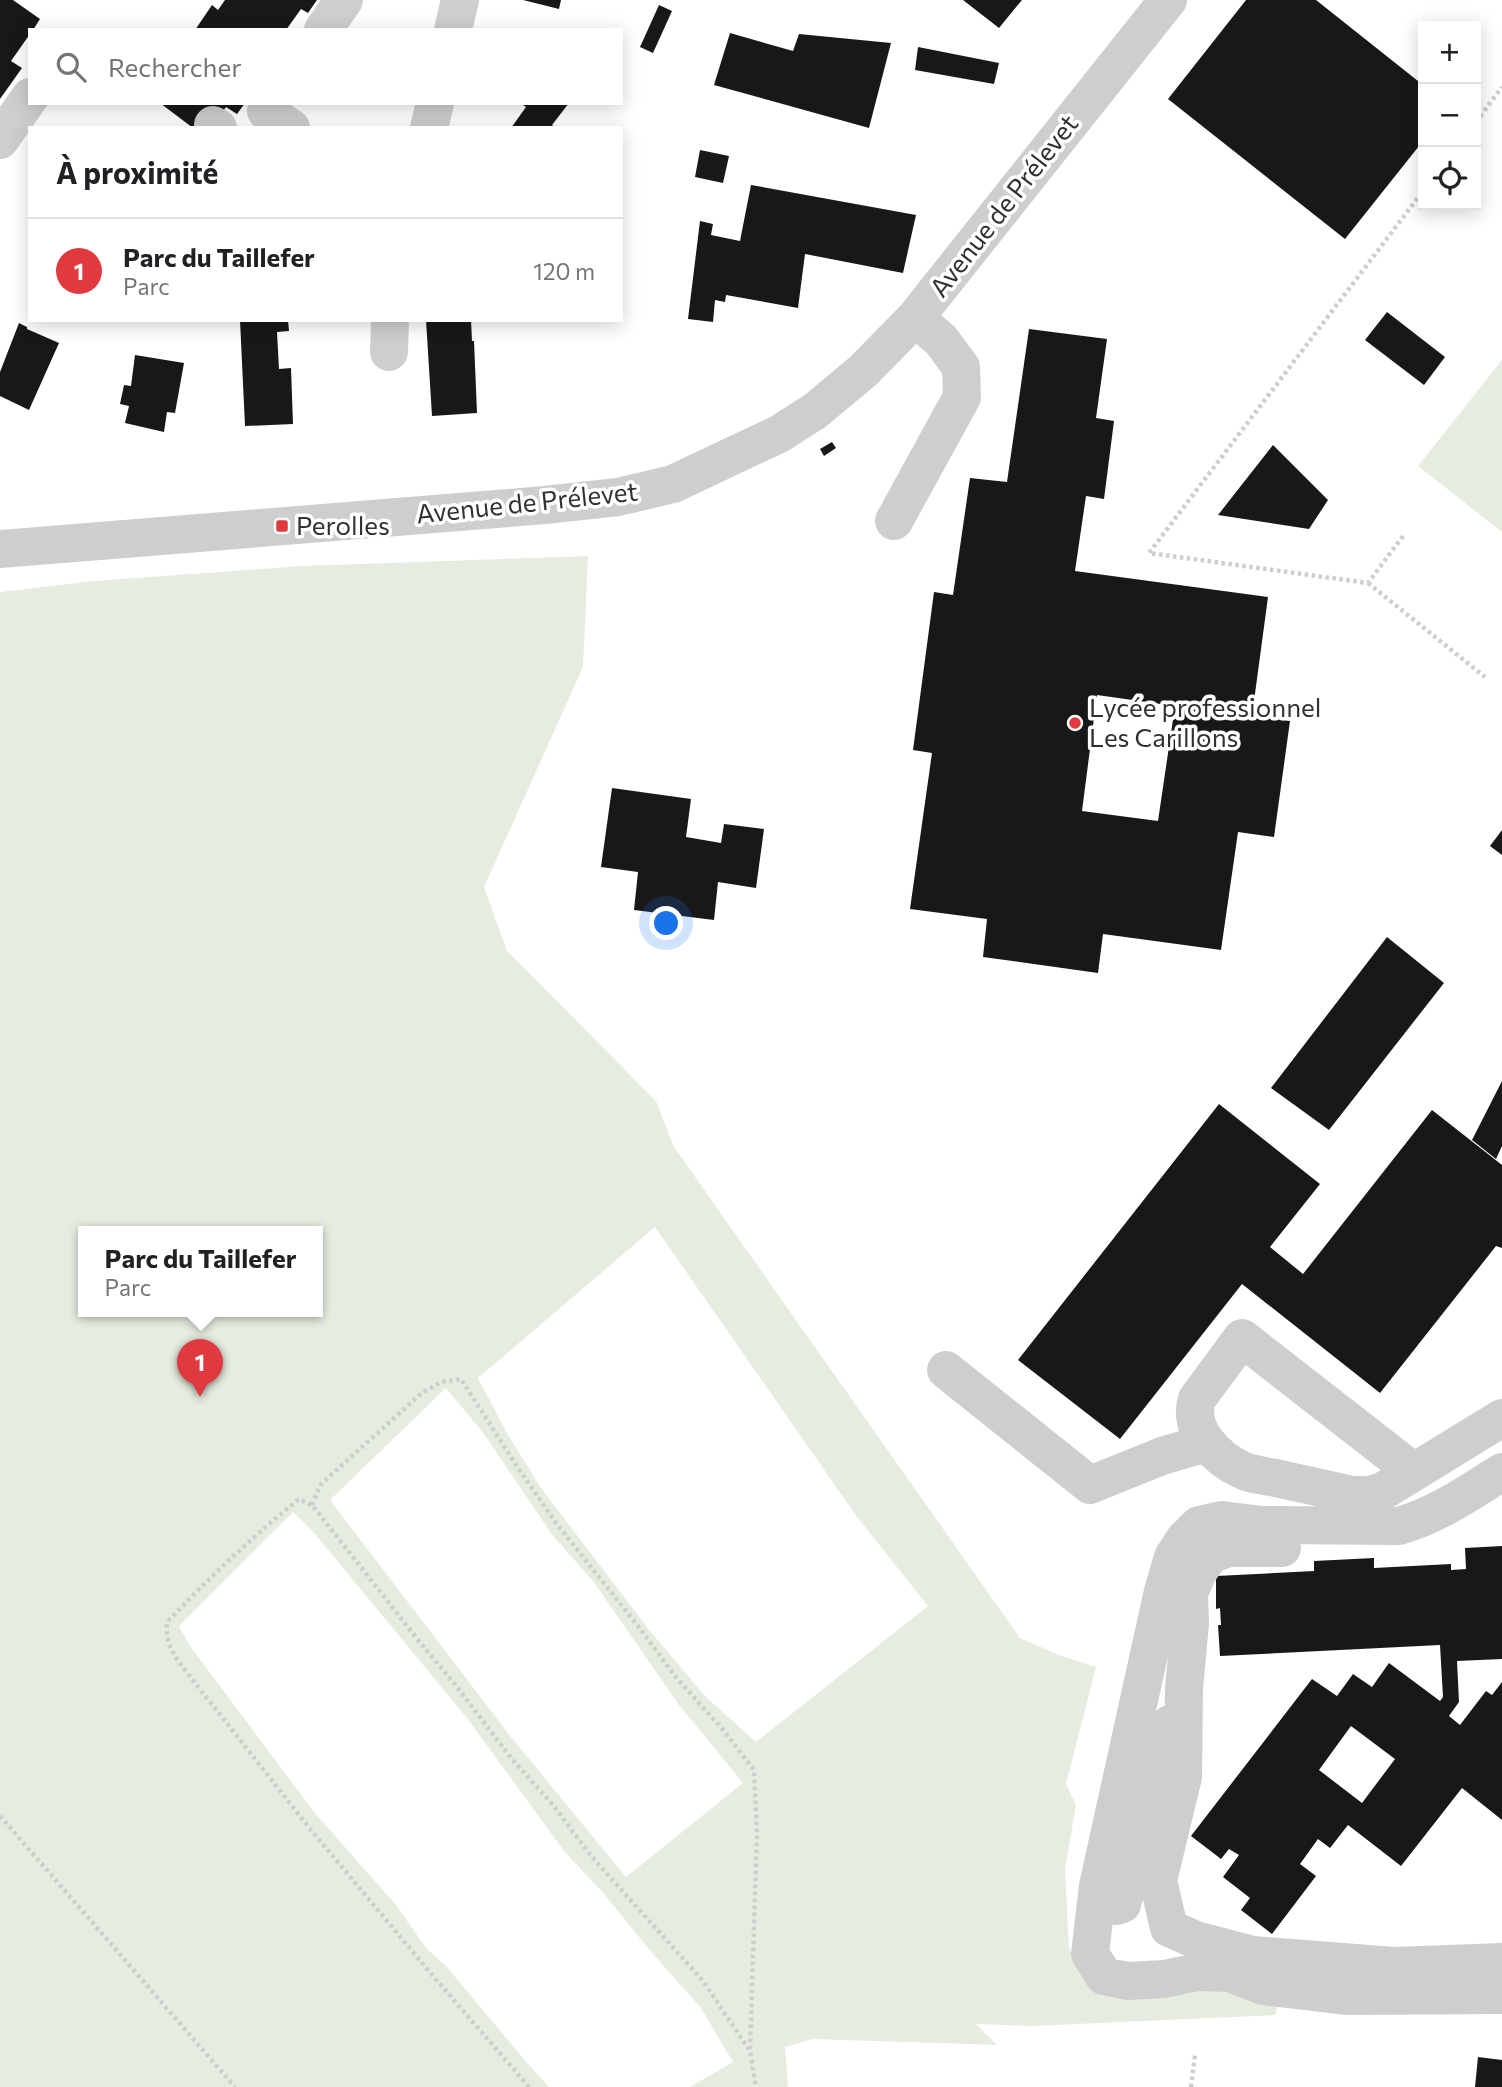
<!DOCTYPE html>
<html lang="fr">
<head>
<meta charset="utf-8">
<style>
	:root { --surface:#fff; --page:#f6f6f6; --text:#202124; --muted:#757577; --line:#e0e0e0; --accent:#e03a40 }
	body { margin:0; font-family:Commissioner,sans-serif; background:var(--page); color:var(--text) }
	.controls { position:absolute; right:21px; top:21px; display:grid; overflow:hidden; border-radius:0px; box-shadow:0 4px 18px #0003 }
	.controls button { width:63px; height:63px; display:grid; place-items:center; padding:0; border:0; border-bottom:2px solid var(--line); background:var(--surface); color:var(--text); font:35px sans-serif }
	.you { position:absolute; left:667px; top:924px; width:24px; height:24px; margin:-18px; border:5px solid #fff; border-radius:50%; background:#1a73e8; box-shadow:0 0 0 10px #1a73e833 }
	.badge { display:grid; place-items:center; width:46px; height:46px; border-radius:50%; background:var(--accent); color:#fff; font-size:23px; font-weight:700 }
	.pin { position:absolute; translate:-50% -58px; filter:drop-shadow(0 2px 4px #0008) }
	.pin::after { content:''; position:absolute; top:37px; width:24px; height:21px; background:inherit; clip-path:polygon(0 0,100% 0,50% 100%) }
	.popup { position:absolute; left:78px; top:1226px; width:245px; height:91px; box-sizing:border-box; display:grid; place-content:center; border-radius:0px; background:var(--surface); filter:drop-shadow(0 2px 5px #0005); font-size:23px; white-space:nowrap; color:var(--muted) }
	.popup b { font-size:26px; color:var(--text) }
	.popup::after { content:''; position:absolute; left:50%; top:100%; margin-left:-14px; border:14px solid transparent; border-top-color:var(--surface) }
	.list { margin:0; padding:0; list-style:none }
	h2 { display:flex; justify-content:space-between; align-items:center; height:91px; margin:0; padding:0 28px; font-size:30px }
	h2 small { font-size:23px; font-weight:400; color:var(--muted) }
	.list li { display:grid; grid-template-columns:46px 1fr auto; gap:21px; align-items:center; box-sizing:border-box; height:105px; padding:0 28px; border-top:2px solid var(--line) }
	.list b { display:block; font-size:26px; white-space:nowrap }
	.list p { margin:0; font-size:23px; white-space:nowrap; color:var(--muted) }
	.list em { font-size:23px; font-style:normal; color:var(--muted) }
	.icon { flex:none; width:38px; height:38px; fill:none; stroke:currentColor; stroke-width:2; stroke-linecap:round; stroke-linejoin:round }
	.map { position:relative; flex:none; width:1502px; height:2087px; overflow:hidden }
	.search { position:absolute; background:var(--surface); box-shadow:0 4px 18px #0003; left:28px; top:28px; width:595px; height:77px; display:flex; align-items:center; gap:18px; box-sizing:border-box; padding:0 24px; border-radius:0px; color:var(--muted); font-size:26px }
	.panel { position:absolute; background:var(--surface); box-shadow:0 4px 18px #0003; left:28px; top:126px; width:595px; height:196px; border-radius:0px }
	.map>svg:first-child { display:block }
	.green { fill:#e6ede0; fill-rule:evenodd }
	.building { fill:#181818; fill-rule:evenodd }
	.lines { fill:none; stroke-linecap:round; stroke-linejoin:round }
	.path { stroke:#cecece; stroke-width:4.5; stroke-dasharray:3.5 3.5; stroke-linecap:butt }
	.minor { stroke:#cecece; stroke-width:38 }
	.poi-dot { fill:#e03a40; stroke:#fff; stroke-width:2.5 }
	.labels { text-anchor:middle; stroke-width:7; stroke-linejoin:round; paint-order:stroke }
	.street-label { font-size:26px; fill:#313131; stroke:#fff }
	.poi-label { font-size:26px; fill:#313131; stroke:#fff; text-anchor:start }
</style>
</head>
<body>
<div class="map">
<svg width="1502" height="2087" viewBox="0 0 1502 2087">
	<rect width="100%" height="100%" fill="#fff"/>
	<path class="green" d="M1502,360V532L1418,466Z
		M588,556L583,667L484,887L507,951L656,1101L674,1147L1020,1638L1059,1655L1096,1667L1066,1784L1076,1805L1065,1869L1069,1948L1080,1966L1208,1987L1279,2002L1275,2015L1033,2026L976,2024L997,2045L812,2039L785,2047L788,2087H690L733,2062L701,2008L653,1954L604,1894L564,1851L467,1718L315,1534L293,1512L179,1626L190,1646L314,1812L396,1905L426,1948L446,1966L528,2064L549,2087H0V592L95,581L301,566ZM655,1227L857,1517L928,1606L756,1742L706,1697L650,1631L541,1488L508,1435L478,1378ZM83,1231H317V1311H83ZM446,1388L484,1434L553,1536L593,1581L679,1705L743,1783L626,1877L511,1737L330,1500Z"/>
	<path class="building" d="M0,0H13L40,19L33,30H30V34L11,61L22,68L0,99Z
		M225,0H317L308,13L301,9L286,30H195L212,5L218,10Z
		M523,0H561L559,9Z
		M963,0H1022L999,28Z
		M1246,0H1316L1423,85V141L1345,239L1168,99Z
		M659,5L672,11L653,53L640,47Z
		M730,33L793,51L799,34L891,43L869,128L714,85Z
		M918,47L999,63L994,84L915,70Z
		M160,103H245L237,114L226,107L211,128H193Z
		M520,103H569L552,125L556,128H511L526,107Z
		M700,150L729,156L723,183L695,177Z
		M751,185L916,215L903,273L805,254L798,308L726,295L725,302L715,300L713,322L688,319L700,221L713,224L711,235L740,241Z
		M1387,312L1445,357L1424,385L1365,340Z
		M240,320H288L289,331L277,332L279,369L291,368L293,424L245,426Z
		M426,320H471L472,341H474L477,413L432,416Z
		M19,323L27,327V329L59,343L29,410L0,396V372Z
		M1029,329L1107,339L1096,418L1114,421L1104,499L1086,496L1075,571L1268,597L1252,716L1290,721L1274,837L1238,832L1221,950L1103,934L1098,973L983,957L987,919L910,909L932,753L913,750L934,592L953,595L970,478L1007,482ZM1097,695L1175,706L1158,821L1082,811Z
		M135,355L184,363L175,413L167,412L164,432L125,423L129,406L120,404L124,385L131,386Z
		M832,442L836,448L824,456L820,449Z
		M1273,445L1328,500L1309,529L1218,515Z
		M612,788L691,799L686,837L721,843L724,824L764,829L756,888L718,882L714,920L634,910L638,872L601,867Z
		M1502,830V855L1490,846Z
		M1387,937L1444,983L1329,1130L1271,1088Z
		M1502,1081V1146L1496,1159L1472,1140Z
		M1219,1104L1320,1184L1270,1247L1303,1274L1432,1110L1502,1165V1248L1496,1246L1380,1393L1242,1284L1120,1439L1018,1360Z
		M1502,1546V1659L1457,1661L1459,1702L1449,1716L1460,1725L1486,1691L1492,1695L1502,1682V1820L1462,1788L1401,1866L1348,1825L1330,1848L1318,1839L1300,1864L1316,1876L1272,1934L1241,1910L1250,1898L1223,1877L1239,1855L1229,1849L1221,1859L1191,1836L1312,1679L1337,1696L1353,1674L1372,1687L1389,1663L1440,1701L1443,1697L1440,1645L1220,1656L1218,1625H1221L1220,1608L1216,1609V1576L1314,1571V1561L1374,1558V1568L1451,1564V1570L1466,1569L1465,1548ZM1351,1726L1395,1759L1362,1803L1319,1770Z
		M1478,2057L1502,2060V2087H1475Z"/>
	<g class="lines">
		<path class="path" d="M1476,122L1502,87
			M1403,536L1368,583L1149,553L1423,191
			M1368,583L1485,677
			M312,1505L321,1484L423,1392L441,1382L461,1379L516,1465L556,1523L638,1626L675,1676L724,1731L754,1770L757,1834L750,2050
			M0,1816L235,2087
			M529,2087L433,1976L311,1830L188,1674C175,1656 165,1646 167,1622C208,1579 252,1537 299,1499L312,1505L418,1640L457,1687L511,1758L553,1805L592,1857L703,1981L750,2051L756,2087
			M1191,2087L1195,2055"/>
		<path class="minor" d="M323,30L344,0
			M453,30L460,0
			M272,103L266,111L291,128
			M213,125L218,128
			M429,128L435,103
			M0,140L30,97
			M389,352L390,320
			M894,521L962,397L961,367L941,340L915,318
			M0,549L545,505L618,497L673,484L779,434L815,411L863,371L915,318L1168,0
			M946,1370L1090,1485L1162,1456L1206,1443
			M1414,1472L1242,1338L1197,1399C1187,1430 1217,1459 1244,1471C1254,1475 1266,1476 1276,1478C1302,1484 1327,1489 1352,1495H1369L1383,1491L1502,1418
			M1502,1472C1469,1493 1437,1515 1399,1526L1262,1525L1222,1520L1199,1525L1184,1540L1173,1557L1163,1591L1098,1886L1090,1954L1104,1976L1127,1981L1164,1979L1198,1972L1230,1973L1263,1986L1346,1996L1502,1995
			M1282,1548H1229L1210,1555L1198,1572L1189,1593L1190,1623L1184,1689L1183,1777L1158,1880L1169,1928L1196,1940L1253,1955L1394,1966L1502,1962
			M1096,1903L1116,1906L1122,1904L1170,1724"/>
	</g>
	<g class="poi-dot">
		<rect x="275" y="519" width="14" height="14" rx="3.5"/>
		<circle cx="1075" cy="723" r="7"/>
	</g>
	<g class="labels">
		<g class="street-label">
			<text transform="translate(1004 206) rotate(-52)" y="9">Avenue de Prélevet</text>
			<text transform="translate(527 503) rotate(-6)" y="9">Avenue de Prélevet</text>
		</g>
		<g class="poi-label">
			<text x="296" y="535">Perolles</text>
			<text x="1089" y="717">Lycée professionnel<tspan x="1089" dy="30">Les Carillons</tspan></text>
		</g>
	</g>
</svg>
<div class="controls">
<button>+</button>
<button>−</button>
<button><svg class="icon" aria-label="locate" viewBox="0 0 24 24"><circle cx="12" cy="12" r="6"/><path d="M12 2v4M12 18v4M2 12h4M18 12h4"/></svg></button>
</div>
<div class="you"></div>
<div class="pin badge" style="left:200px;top:1397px">1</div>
<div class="popup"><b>Parc du Taillefer</b>Parc</div>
<div class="search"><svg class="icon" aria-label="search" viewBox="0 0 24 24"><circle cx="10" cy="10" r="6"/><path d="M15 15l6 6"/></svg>Rechercher</div>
<section class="panel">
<h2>À proximité<small></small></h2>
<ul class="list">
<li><span class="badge">1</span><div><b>Parc du Taillefer</b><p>Parc</p></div><em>120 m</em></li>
</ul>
</section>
</div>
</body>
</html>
